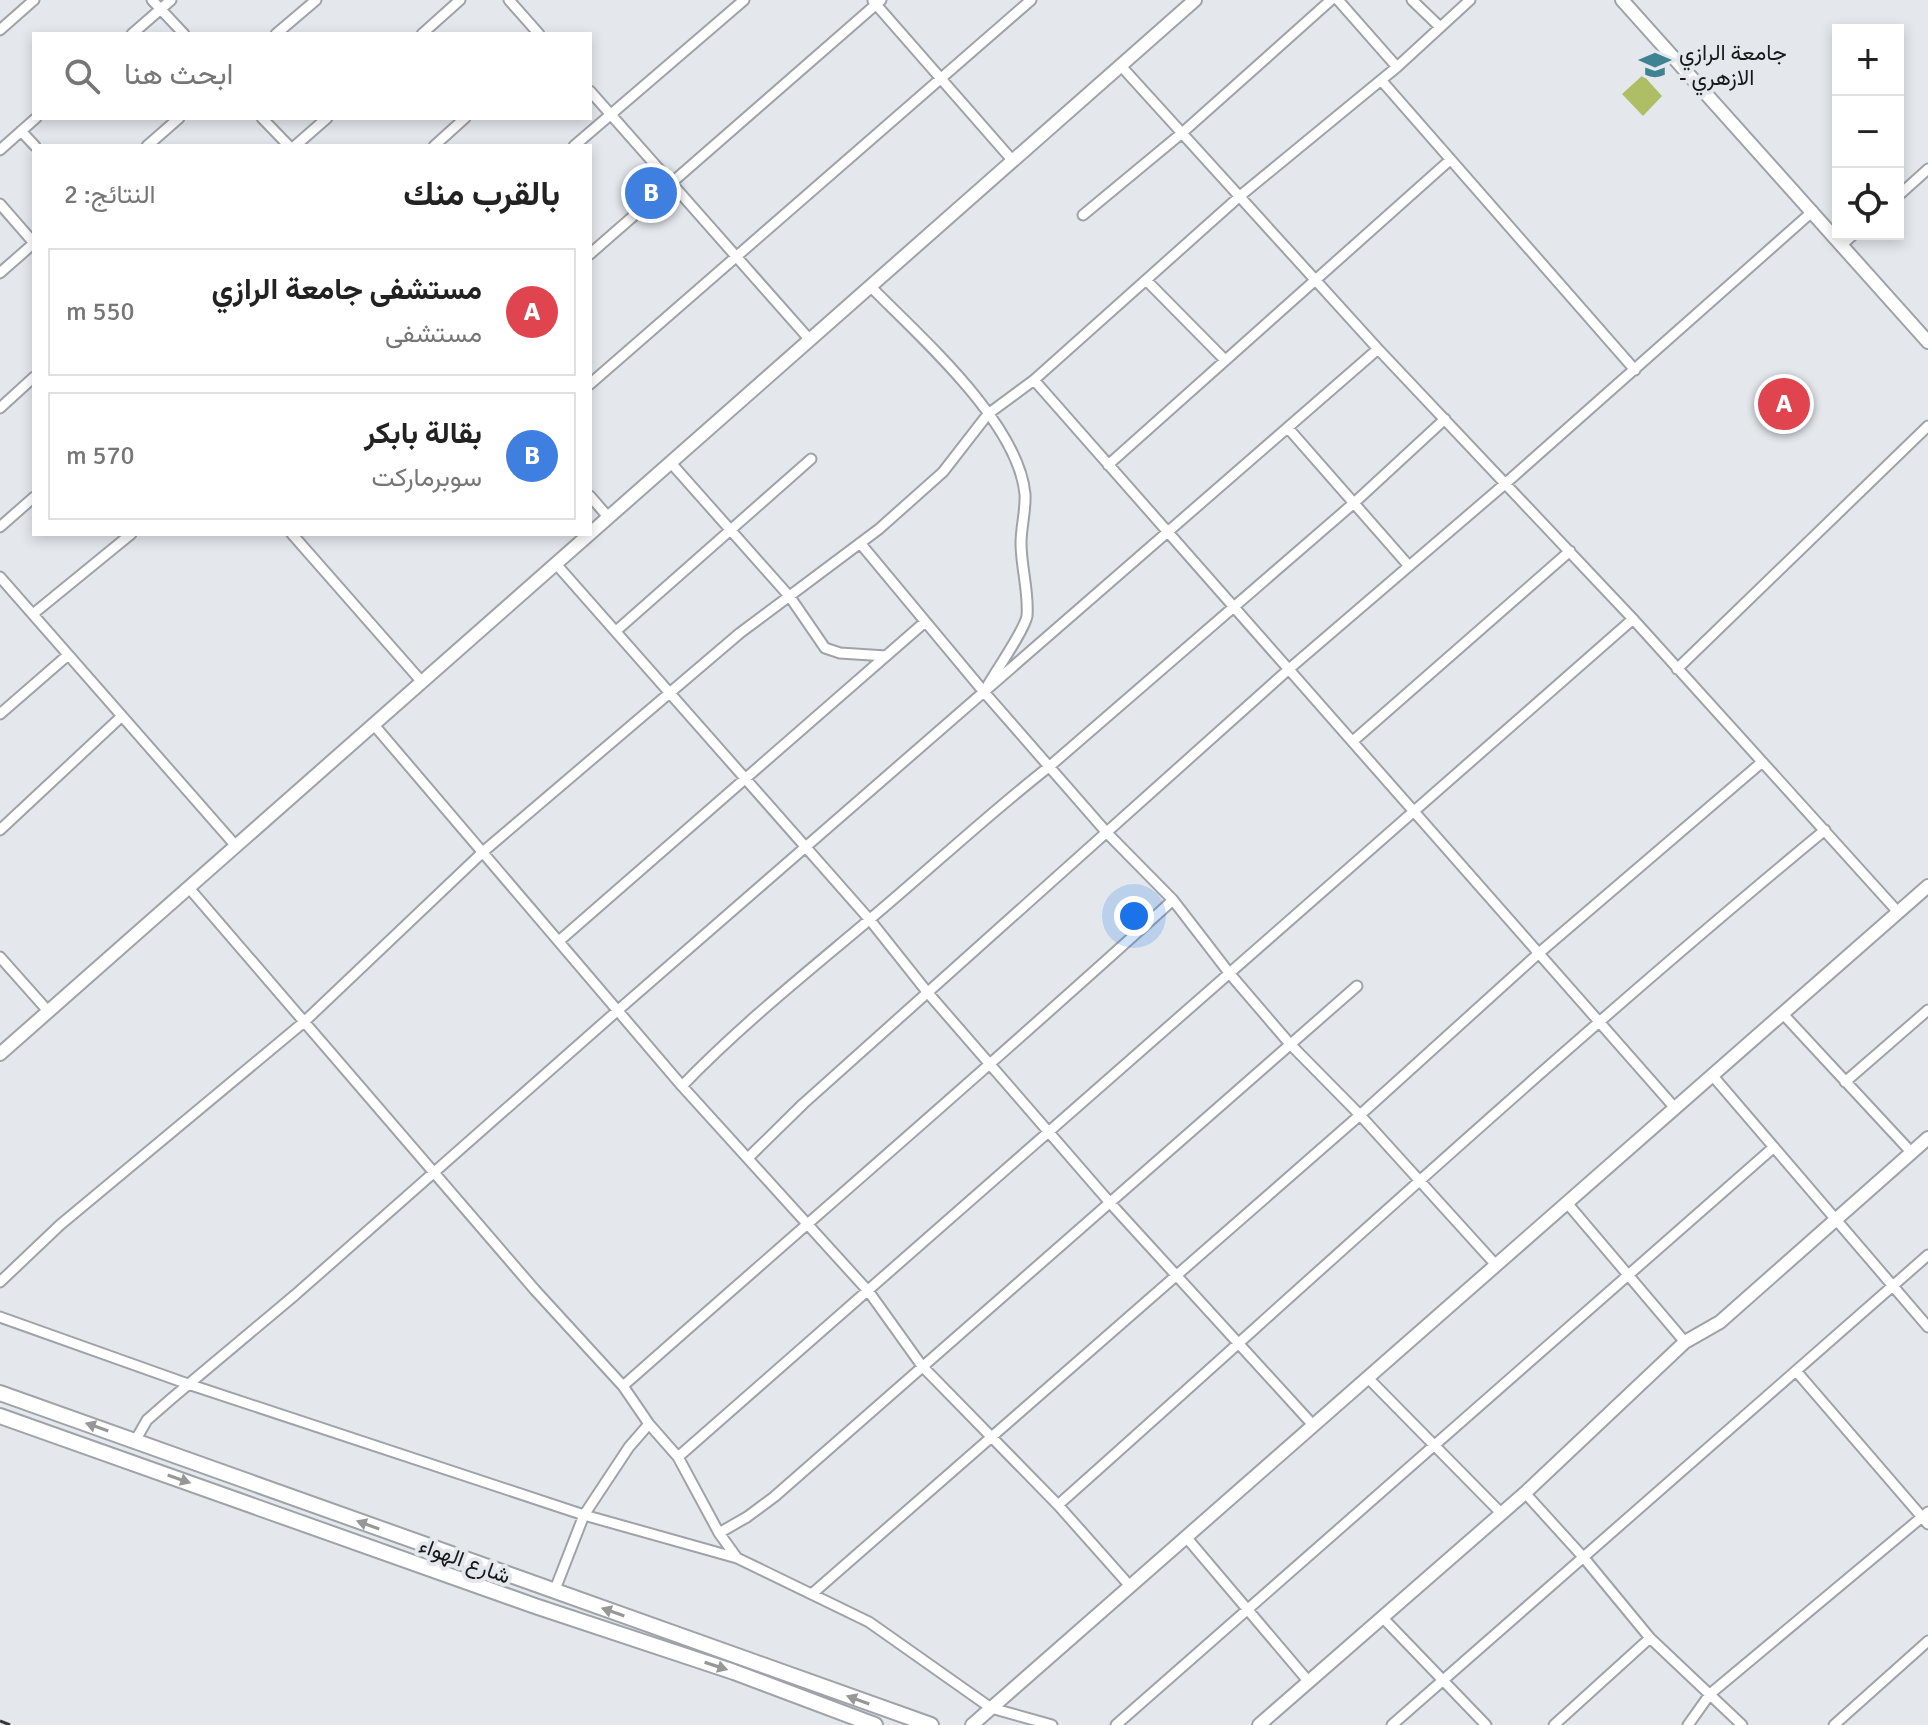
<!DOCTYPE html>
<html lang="ar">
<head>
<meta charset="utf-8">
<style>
	:root { --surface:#fff; --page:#f6f6f6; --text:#222; --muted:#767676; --line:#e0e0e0; --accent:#3f8292 }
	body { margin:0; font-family:Signika,Vazirmatn,sans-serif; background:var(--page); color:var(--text); direction:rtl }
	.controls { position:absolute; right:24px; top:24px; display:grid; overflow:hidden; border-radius:0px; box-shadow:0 4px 12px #0003 }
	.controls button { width:72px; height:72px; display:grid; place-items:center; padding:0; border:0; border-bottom:2px solid var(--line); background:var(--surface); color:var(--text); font:40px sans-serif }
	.you { position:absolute; left:1134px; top:916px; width:28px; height:28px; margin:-20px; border:6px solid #fff; border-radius:50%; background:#1a73e8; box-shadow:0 0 0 12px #1a73e833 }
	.badge { display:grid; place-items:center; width:52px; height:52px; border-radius:50%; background:var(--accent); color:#fff; font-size:26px; font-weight:700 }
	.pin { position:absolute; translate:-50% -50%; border:4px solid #fff; box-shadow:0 2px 8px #0006 }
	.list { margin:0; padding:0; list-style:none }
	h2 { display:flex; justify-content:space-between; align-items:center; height:104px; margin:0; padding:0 32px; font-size:34px }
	h2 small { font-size:26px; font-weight:400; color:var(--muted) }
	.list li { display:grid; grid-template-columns:52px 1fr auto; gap:24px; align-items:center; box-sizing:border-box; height:128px; margin:0 16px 16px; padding:0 16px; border:2px solid var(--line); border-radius:0px }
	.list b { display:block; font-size:30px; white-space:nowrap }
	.list p { margin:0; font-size:26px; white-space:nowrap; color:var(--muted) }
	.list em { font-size:26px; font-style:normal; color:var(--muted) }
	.icon { flex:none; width:44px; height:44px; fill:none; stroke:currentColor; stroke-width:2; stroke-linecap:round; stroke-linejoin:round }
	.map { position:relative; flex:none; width:1928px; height:1725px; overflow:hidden; direction:ltr }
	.search { position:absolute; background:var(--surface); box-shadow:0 4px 12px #0003; left:32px; top:32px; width:560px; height:88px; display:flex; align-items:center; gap:20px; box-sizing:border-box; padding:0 28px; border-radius:0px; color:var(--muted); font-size:30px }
	.panel { position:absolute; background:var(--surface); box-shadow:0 4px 12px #0003; left:32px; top:144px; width:560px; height:392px; border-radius:0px; direction:rtl }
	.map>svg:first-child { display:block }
	.green { fill:#aebe64 }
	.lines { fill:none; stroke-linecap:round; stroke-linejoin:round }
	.street-casing { stroke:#9fa2a8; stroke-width:13 }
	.secondary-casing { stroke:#9fa2a8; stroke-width:16 }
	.primary-casing { stroke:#9fa2a8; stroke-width:18 }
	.street { stroke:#fff; stroke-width:9 }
	.secondary { stroke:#fff; stroke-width:12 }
	.primary { stroke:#fff; stroke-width:14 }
	.rail { stroke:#353739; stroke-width:3; stroke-dasharray:12 6; stroke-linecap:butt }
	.oneway { fill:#979798 }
	.labels { text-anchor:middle; stroke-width:8; stroke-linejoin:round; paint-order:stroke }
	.poi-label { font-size:22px; fill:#17181a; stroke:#e4e8ed; text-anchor:start }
	.street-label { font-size:22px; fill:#17181a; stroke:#e4e8ed }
</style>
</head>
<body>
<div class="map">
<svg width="1928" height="1725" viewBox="0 0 1928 1725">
	<rect width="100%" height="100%" fill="#e4e8ed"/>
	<path class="green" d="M1643,75L1662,96L1643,116L1622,94Z"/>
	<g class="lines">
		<defs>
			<path id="street" d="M152,0L184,34
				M509,0L539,34
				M1338,0L1397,67
				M1412,0L1440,27
				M873,1L1013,161
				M0,30L34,0
				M132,34L171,0
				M276,34L316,0
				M422,34L460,0
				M1121,66L1378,349L1633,619L1898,912
				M1381,80L1635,370
				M590,91L810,340
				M262,118L289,146
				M21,131L35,146
				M147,146L179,118
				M295,146L327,118
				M434,146L465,118
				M574,146L744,0
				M0,150L36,118
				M1898,196L1928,169
				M0,204L34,243
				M1083,215L1182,133L1331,0
				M1843,244L1854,234
				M590,254L881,0
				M0,273L34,243
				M1147,281L1225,360
				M871,287C920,337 1018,422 1025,494C1026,510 1021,527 1021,543C1021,567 1029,592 1027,616C1025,629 996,671 988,685
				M1034,380L1675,1108
				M590,384L1031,0
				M0,408L34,377
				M1288,428L1409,566
				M671,463L790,597L825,648L840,653L886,656
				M1108,465L1450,160
				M590,496L609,518
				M0,527L34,497
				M292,534L422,682
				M860,543L984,692L1108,834L1173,900L1230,974L1290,1044L1360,1115L1496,1265
				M556,564L870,920L928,993L1112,1205L1313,1425
				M0,577L236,846
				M33,614L131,534
				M616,631L811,459
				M1677,669L1928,426
				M0,714L68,655
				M374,725L682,1086C741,1025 805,974 869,920C930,869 987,815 1050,766L1354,503L1445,419
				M1353,741L1570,551
				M0,830L122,716
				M189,888L535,1290L623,1386L649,1424L678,1457L719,1533L737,1558
				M559,941L925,622
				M0,957L48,1011
				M1782,1013L1912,1153
				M1712,1075L1928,1327
				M1845,1082L1928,1010
				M682,1086L869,1292L922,1366L1058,1505L1130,1586
				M749,1157L803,1104L1289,669L1506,483L1813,211
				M1567,1203L1685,1342
				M0,1282L60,1225L304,1022L484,851L740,633L879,529L943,472L988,414L1034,380L1240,196L1397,67L1470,0
				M0,1317L188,1384L584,1515L737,1558L869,1622L991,1708L1052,1725
				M1796,1371L1928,1524
				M1367,1377L1501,1513
				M623,1386C806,1224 992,1065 1173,900
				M135,1441L147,1420L171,1399L295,1295L617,1011L1378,349
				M678,1457L1633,619
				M1525,1493L1584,1558L1650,1638L1742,1725
				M1058,1505C1312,1279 1562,1047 1825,830
				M719,1533L747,1517L774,1497L1357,986
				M1186,1537L1309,1682
				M554,1592L584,1515L629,1447L649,1424
				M813,1593L1360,1115L1539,953L1761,763
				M1382,1617L1486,1725
				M1116,1725L1774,1147
				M1392,1725L1928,1255
				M1554,1725L1650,1638
				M1688,1725L1710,1694L1928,1512
				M1834,1725L1928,1641"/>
			<path id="secondary" d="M1622,0L1928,342
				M0,1054L1195,0
				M972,1725L1928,886
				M1259,1725L1525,1493L1685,1342L1720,1322L1928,1138"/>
			<path id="primary" d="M0,1393L931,1725
				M0,1416L535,1606L734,1672L875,1725"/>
		</defs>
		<use href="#street" class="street-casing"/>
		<use href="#secondary" class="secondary-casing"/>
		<use href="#primary" class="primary-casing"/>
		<use href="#street" class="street"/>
		<use href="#secondary" class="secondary"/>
		<use href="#primary" class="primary"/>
		<path class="rail" d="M0,1721L10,1725"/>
	</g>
	<defs><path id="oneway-solid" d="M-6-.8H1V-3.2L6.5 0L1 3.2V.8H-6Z" transform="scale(2)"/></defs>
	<g class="oneway">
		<use href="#oneway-solid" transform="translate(97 1427) rotate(-161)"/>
		<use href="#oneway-solid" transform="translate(179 1479) rotate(19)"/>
		<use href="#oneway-solid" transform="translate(368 1525) rotate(-160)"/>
		<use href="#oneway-solid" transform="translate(613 1612) rotate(-161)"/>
		<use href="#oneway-solid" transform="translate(716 1666) rotate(18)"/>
		<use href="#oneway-solid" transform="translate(858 1700) rotate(-160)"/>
	</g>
	<defs>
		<symbol id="university-bare" viewBox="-9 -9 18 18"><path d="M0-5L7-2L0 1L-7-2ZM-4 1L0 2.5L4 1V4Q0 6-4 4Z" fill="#3f8292" stroke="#e4e8ed" stroke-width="2.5" paint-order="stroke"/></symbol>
	</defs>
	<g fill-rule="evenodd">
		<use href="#university-bare" x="1633" y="43" width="44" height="44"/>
	</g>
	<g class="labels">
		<g class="poi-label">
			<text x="1679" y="60">جامعة الرازي<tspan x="1679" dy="25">- الازهري</tspan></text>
		</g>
		<g class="street-label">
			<text transform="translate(465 1560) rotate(20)" y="8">شارع الهواء</text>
		</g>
	</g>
</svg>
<div class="controls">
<button>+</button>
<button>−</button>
<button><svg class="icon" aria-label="locate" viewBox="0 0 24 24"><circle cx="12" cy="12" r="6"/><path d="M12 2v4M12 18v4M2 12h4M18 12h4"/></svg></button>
</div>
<div class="you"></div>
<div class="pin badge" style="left:1784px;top:404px;background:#e0444e">A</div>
<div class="pin badge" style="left:651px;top:193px;background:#3f7fe0">B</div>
<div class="search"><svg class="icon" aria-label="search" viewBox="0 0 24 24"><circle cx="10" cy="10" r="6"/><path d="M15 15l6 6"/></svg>ابحث هنا</div>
<section class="panel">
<h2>بالقرب منك<small>النتائج: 2</small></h2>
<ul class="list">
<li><span class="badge" style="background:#e0444e">A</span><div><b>مستشفى جامعة الرازي</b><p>مستشفى</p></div><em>550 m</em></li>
<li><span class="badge" style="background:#3f7fe0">B</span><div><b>بقالة بابكر</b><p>سوبرماركت</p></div><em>570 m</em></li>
</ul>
</section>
</div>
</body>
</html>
